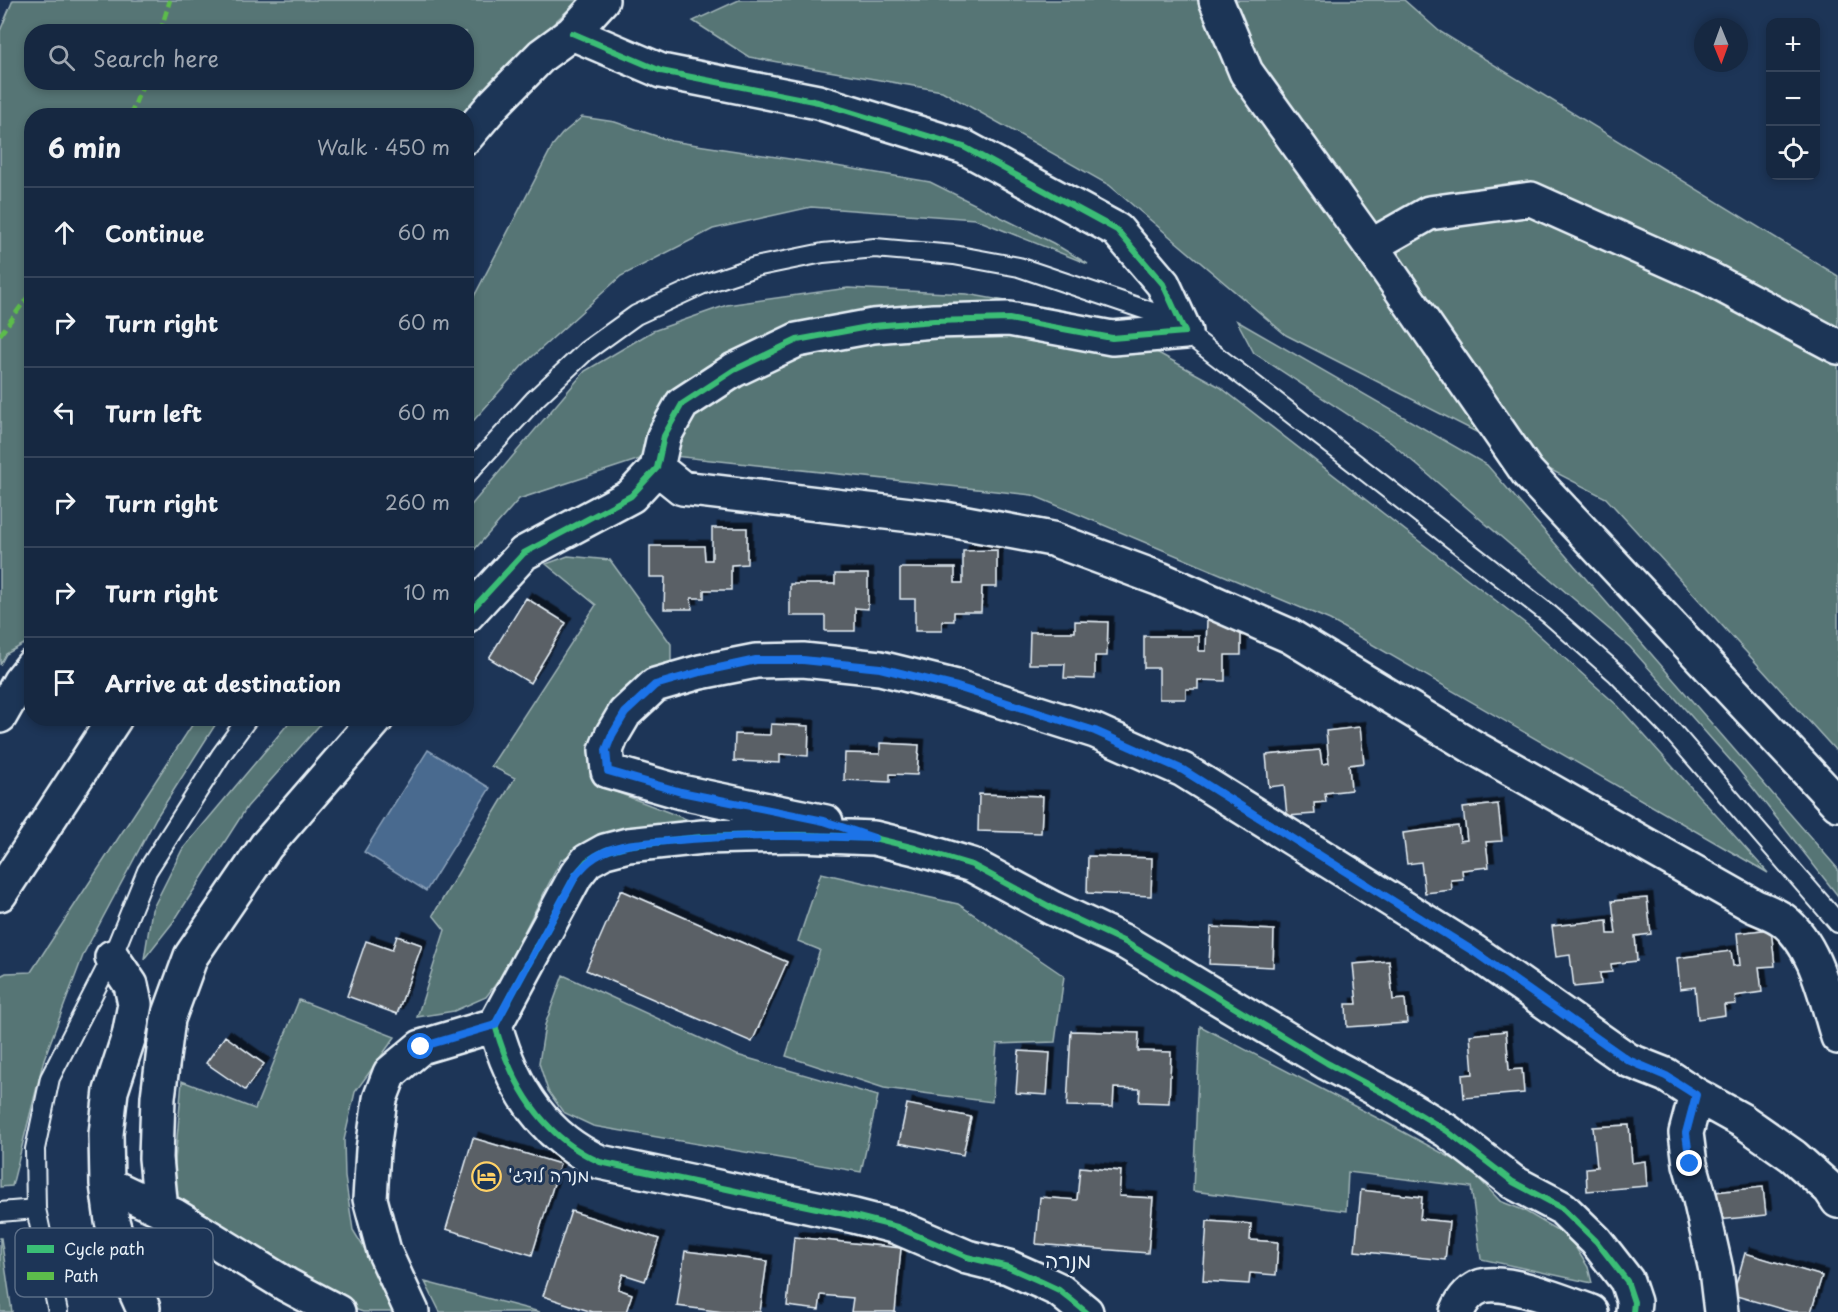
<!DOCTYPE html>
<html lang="en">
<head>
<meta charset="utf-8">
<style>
	:root { --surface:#162841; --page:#23344c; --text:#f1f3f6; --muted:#9ea6b1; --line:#35445a }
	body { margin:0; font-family:"Playpen Sans","Playpen Sans Hebrew",sans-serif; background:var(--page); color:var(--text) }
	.controls { position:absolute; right:18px; top:18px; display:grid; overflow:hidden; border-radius:12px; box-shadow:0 3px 9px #0003 }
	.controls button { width:54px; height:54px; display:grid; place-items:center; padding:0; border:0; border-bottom:2px solid var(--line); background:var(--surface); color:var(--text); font:30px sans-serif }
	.compass { position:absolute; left:1694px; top:18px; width:54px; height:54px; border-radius:50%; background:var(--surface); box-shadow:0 3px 9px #0003; rotate:179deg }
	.stop { position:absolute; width:18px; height:18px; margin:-14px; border:4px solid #1a73e8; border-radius:50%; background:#fff }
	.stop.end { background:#1a73e8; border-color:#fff; box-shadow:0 2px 6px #0008 }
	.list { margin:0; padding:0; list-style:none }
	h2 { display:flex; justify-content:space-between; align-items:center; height:78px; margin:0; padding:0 24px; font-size:26px }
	h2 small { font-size:20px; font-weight:400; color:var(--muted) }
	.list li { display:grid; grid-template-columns:39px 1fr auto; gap:18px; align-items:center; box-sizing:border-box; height:90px; padding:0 24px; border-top:2px solid var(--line) }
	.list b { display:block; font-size:22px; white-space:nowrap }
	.list em { font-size:20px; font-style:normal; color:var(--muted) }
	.icon { flex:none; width:33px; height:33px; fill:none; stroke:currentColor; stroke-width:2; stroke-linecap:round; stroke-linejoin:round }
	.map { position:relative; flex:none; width:1838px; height:1312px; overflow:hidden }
	.search { position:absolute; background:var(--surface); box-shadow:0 3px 9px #0003; left:24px; top:24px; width:450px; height:66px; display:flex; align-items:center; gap:15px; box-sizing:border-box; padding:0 21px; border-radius:24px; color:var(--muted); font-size:22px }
	.panel { position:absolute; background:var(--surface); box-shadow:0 3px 9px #0003; left:24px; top:108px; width:450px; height:618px; border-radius:24px }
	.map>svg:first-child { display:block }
	.green { fill:#567574; stroke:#9fb3b6; stroke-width:1.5; fill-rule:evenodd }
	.water { fill:#4a6a8f; stroke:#89a0b9; stroke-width:1.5 }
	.building { fill:#5a6066; stroke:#e8f1f8; stroke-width:1.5; filter:url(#shadow) }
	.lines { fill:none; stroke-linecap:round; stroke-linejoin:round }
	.lane-casing { stroke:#e8f1f8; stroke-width:22 }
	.street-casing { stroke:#e8f1f8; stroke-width:38 }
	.primary-casing { stroke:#e8f1f8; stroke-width:38 }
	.lane { stroke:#1d3557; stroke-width:18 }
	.street { stroke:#1d3557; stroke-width:33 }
	.primary { stroke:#1d3557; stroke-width:33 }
	.quiet { stroke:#5cbc4b; stroke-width:4.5; stroke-dasharray:9 4.5; stroke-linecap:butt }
	.cycleway-casing { stroke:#1d3557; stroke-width:10 }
	.cycleway { stroke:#3abd76; stroke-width:6 }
	.route { stroke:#1a73e8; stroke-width:8 }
	.labels { text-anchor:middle; stroke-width:6; stroke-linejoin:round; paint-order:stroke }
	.poi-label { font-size:18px; fill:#e8f1f8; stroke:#1d3557; text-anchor:start }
	.quarter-label { font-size:21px; fill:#e8f1f8; stroke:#1d3557 }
	.key { fill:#1d3557; stroke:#5a6d87; stroke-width:1.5 }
	.key-label { font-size:16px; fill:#e8f1f8 }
</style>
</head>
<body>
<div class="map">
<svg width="1838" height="1312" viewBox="0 0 1838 1312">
	<defs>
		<filter id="shadow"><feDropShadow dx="5.5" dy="-5.5" stdDeviation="0" flood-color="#0009"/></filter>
	</defs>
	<rect width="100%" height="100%" fill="#1d3557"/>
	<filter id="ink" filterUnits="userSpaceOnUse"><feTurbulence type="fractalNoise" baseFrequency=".0167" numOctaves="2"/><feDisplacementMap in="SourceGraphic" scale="12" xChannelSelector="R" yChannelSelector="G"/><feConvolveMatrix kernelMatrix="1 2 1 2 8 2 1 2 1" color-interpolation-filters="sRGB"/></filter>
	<g filter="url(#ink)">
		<path class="green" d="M13,0H579L557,20L467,118L466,116H32L31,640L6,654L0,665V31ZM32,32H466V82H32Z
			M739,0H1404L1439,31L1838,276V753L1606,498L1286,335L1109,185L942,91L749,57L693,21Z
			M582,117L615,122L671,141L836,166L930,182L1053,243L1088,264L975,219L811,207L713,229L621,276L522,366L467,428V310L553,145L562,134Z
			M848,288L967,294L1093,317L1220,387L1530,627L1618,706L1768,873L1330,620L1032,495L655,454L519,499L467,558V510L585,371L653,331L727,305Z
			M1237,321L1487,465L1838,869V896L1738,769L1630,647L1390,442L1254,353Z
			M568,556L610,560L671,644V670L592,765L595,784L712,829L598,839L561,860L501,977L486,997L454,1011L417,1017L445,930L433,915L515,778L491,766L596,605L546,564Z
			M196,719H219L156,818L84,953L44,1059L12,1186L0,1187V976L6,973L31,972Z
			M292,719H325L247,807L174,921L144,959L152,910L182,850Z
			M821,873L958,904L1064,976L1055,1042L997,1044L992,1102L884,1088L786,1056L820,950L798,941Z
			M563,975L737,1055L878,1096L861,1172L593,1126L563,1112L548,1091L539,1063L545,1025Z
			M299,1000L395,1037L355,1092L344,1140L345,1177L353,1230L400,1307V1312H363L337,1303L172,1196L182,1081L255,1109Z
			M1200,1026L1383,1121L1468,1167L1500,1201L1523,1210L1569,1237L1588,1267L1592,1283L1481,1259L1471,1187L1348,1172L1346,1211L1193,1191Z
			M0,1238H1L12,1312H0Z
			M425,1282L540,1312H440Z"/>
		<path class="water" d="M428,750L490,788L426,891L364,852Z"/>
		<path class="building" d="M712,528H747V564L731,565V590H704V598H691L692,609H664L665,577H650V546H704L705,560H712Z
			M997,550V587H982L981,612H954V621H942V631H915V599H900V568H955V583H963V551Z
			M835,574H868V609L855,608V631H825V616H790V584H835Z
			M526,598L566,623L530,683L489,658Z
			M1207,619H1241V655H1225V681L1198,680V689H1186V699H1159V668H1144V636H1199V651H1206Z
			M1075,621L1108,622L1107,656H1095V679L1064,678L1065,664H1029L1030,632H1075Z
			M771,724L809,726L808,756L780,754V763L734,761L735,734L770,735Z
			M1360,727L1364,763L1349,765L1351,790L1325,793L1326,802L1314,803L1315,814L1287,816L1284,785L1269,787L1266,755L1320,750L1322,764L1329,763L1326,731Z
			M880,743L919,745L917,775L890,774V782L844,780L845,753L880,754Z
			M979,794L1043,796L1041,833L978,831Z
			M1498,804L1502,841L1486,842L1489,867L1462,870L1463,879L1451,880L1452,890L1425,893L1421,862L1407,864L1403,833L1458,826L1460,841L1467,840L1463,808Z
			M1088,856L1152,858L1151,896L1087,893Z
			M621,890L787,962L752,1042L586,970Z
			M1647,898L1651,934L1635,936L1637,961L1611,964L1612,972L1600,973L1601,984L1574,987L1570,955L1556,957L1552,926L1607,920L1608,934H1616L1612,901Z
			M1211,927L1274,930L1273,967L1209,964Z
			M1771,929L1775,966L1759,967L1762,992L1735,996L1736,1004L1724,1005L1725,1015L1698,1019L1695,987L1680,989L1677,958L1731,951L1733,966L1740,965L1737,933Z
			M397,936L422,945L397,1014L347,996L366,941L392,950Z
			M1389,961L1393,1000L1405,999L1407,1023L1347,1027L1346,1004H1357L1353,964Z
			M1071,1031L1139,1033L1138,1051L1171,1052L1169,1103L1139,1102L1140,1089L1114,1088L1113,1107L1067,1106Z
			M1506,1031L1509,1070L1522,1069L1524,1093L1464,1098L1462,1075L1473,1074L1470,1035Z
			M225,1036L264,1064L245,1090L206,1063Z
			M1019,1051L1050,1053L1047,1095L1016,1093Z
			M907,1104L971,1117L963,1155L899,1143Z
			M1629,1125L1632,1163L1645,1161L1647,1186L1587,1191L1586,1168L1597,1167L1593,1127Z
			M473,1138L560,1164L532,1255L446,1229Z
			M1080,1167L1121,1171L1119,1196L1153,1198L1148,1253L1036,1244L1040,1197L1077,1200Z
			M1763,1187L1766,1215L1718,1220L1715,1192Z
			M1361,1190L1422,1197L1420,1219L1449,1222L1445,1260L1355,1251Z
			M571,1211L659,1239L645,1281L623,1274L618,1289L632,1294L626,1312H592L543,1296Z
			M1207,1221L1251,1224L1250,1240L1278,1242L1276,1275L1250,1273L1249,1284L1203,1281Z
			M794,1237L901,1248L895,1312H851L853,1298L821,1295L819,1310L787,1306Z
			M685,1251L767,1261L760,1312H723L677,1306Z
			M1745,1253L1822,1276L1811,1312H1792L1733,1295Z"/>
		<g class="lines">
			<defs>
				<path id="lane" d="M466,475L535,399L586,351L636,315L701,285L755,267L823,253L875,248L954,255L1019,267L1152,312L1185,332L1248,380L1550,615L1617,674L1672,731L1838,923
					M0,1212L36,1209
					M58,1312L36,1209L35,1149L50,1078L112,957L147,871L221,755L248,718"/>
				<path id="street" d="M466,137L494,104L542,55L572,33L602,0
					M1371,246L1429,213L1531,199L1708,278L1838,347
					M657,468L682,488L945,519L1052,539L1160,579L1290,636L1473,747L1754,906C1763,910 1775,914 1783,920C1816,945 1826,999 1838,1037
					M466,616L524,553L631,496L657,468L664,436L682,404L734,370L797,340L873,326L934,321L1009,319L1112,338L1185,332L1163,284L1117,230L964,147L818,102L661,71L572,33
					M0,716L20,681L32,666
					M826,822L681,792L608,771L606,750L612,735L625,713L655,685L700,672L756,661L803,660L880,668L957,687L1095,731L1183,770L1473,951L1628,1060L1666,1075L1696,1095L1743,1121L1793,1156L1830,1189L1838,1201
					M0,894L115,718
					M112,957L131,985L135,1004L129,1036L111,1091L106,1134L107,1184L112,1221L126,1270L143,1308
					M1696,1095L1686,1133L1690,1164L1700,1199L1716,1270L1721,1312
					M107,1184L175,1216L287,1285L338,1312
					M161,1210L156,1158L158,1097L168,1019L191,956L266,846L377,718
					M412,1312L384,1251L370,1199L373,1150L380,1099L390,1073L421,1047L495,1025
					M1086,1312L1059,1290L1042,1282L1008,1267L967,1257L897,1227L854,1216L600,1162C542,1137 511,1083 495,1025L576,875L587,861L605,851L628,845L703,837L744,836L799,835L874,838L915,848L972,865L1052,908L1125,942L1327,1063L1391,1097L1447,1131L1513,1182L1562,1208L1596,1241L1627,1281L1634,1302L1633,1312
					M1457,1312C1462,1300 1470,1290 1482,1286C1508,1279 1566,1303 1591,1312"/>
				<path id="primary" d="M1216,0L1246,72L1371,246L1527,472L1838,804"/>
			</defs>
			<use href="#lane" class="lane-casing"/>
			<use href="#street" class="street-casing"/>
			<use href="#primary" class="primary-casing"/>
			<use href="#lane" class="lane"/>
			<use href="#street" class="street"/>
			<use href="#primary" class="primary"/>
			<path class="quiet" d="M160,32L170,0
				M130,116L144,82
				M0,335L32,291"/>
			<defs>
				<path id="cycleway" d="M466,616L524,553L631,496L657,468L664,436L682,404L734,370L797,340L873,326L934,321L1009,319L1112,338L1185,332L1163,284L1117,230L964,147L818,102L661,71L572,33
					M1086,1312L1059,1290L1042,1282L1008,1267L967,1257L897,1227L854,1216L600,1162C542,1137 511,1083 495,1025L576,875L587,861L605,851L628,845L703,837L744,836L799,835L874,838L915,848L972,865L1052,908L1125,942L1327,1063L1391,1097L1447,1131L1513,1182L1562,1208L1596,1241L1627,1281L1634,1302L1633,1312"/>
			</defs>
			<use href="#cycleway" class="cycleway-casing"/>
			<use href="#cycleway" class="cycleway"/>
		</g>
	</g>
	<g class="lines" filter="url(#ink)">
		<path class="route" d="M421,1047L495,1025L576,875C585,865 591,858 604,852C623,843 646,843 667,841C736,834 804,835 874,838L824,821L681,792L608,771L606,750L612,735L625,713L655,685L700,672L756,660H803L880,668L957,687L1095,731L1183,770L1473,951L1628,1060L1666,1076L1696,1095L1686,1133L1690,1164"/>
	</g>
	<defs>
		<symbol id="hotel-ring" viewBox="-11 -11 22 22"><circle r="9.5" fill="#1d3557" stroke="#ffd166" stroke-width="1.5"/><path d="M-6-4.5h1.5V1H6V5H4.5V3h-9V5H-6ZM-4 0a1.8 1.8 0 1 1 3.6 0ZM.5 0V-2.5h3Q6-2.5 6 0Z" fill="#ffd166"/></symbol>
	</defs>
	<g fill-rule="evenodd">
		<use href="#hotel-ring" x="470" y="1160" width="33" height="33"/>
	</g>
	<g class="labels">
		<g class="poi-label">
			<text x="508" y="1182">'מנרה לודג</text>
		</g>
		<g class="quarter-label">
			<text x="1068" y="1268">מנרה</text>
		</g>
	</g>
	<rect x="15" y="1228" width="198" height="69" rx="9" class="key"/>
	<rect x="27" y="1245" width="27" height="8" fill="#3abd76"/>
	<rect x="27" y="1272" width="27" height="8" fill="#5cbc4b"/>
	<g class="key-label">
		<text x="64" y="1255">Cycle path</text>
		<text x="64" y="1282">Path</text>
	</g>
</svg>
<div class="controls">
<button>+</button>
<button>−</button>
<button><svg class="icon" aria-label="locate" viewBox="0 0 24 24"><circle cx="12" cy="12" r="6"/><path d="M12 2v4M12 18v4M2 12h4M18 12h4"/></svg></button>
</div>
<svg class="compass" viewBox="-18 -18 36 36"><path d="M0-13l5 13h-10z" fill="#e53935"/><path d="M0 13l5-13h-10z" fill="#9ea6b1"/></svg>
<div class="stop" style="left:421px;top:1047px"></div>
<div class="stop end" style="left:1690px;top:1164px"></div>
<div class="search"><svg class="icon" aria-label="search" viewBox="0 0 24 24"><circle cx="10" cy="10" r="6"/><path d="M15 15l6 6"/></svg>Search here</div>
<section class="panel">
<h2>6 min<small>Walk · 450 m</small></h2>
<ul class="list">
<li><svg class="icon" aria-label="ahead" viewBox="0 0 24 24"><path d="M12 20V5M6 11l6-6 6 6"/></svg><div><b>Continue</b></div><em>60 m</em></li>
<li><svg class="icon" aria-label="right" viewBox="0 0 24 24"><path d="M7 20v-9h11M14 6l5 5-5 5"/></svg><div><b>Turn right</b></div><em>60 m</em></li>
<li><svg class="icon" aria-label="left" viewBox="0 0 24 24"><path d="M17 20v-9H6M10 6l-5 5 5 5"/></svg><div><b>Turn left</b></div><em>60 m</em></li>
<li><svg class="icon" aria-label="right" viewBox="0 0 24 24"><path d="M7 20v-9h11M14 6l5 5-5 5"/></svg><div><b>Turn right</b></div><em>260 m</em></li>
<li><svg class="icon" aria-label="right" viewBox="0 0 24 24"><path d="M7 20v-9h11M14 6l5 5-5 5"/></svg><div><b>Turn right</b></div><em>10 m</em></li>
<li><svg class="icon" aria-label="arrive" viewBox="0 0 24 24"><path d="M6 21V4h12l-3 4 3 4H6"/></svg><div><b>Arrive at destination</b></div></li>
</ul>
</section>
</div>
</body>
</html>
